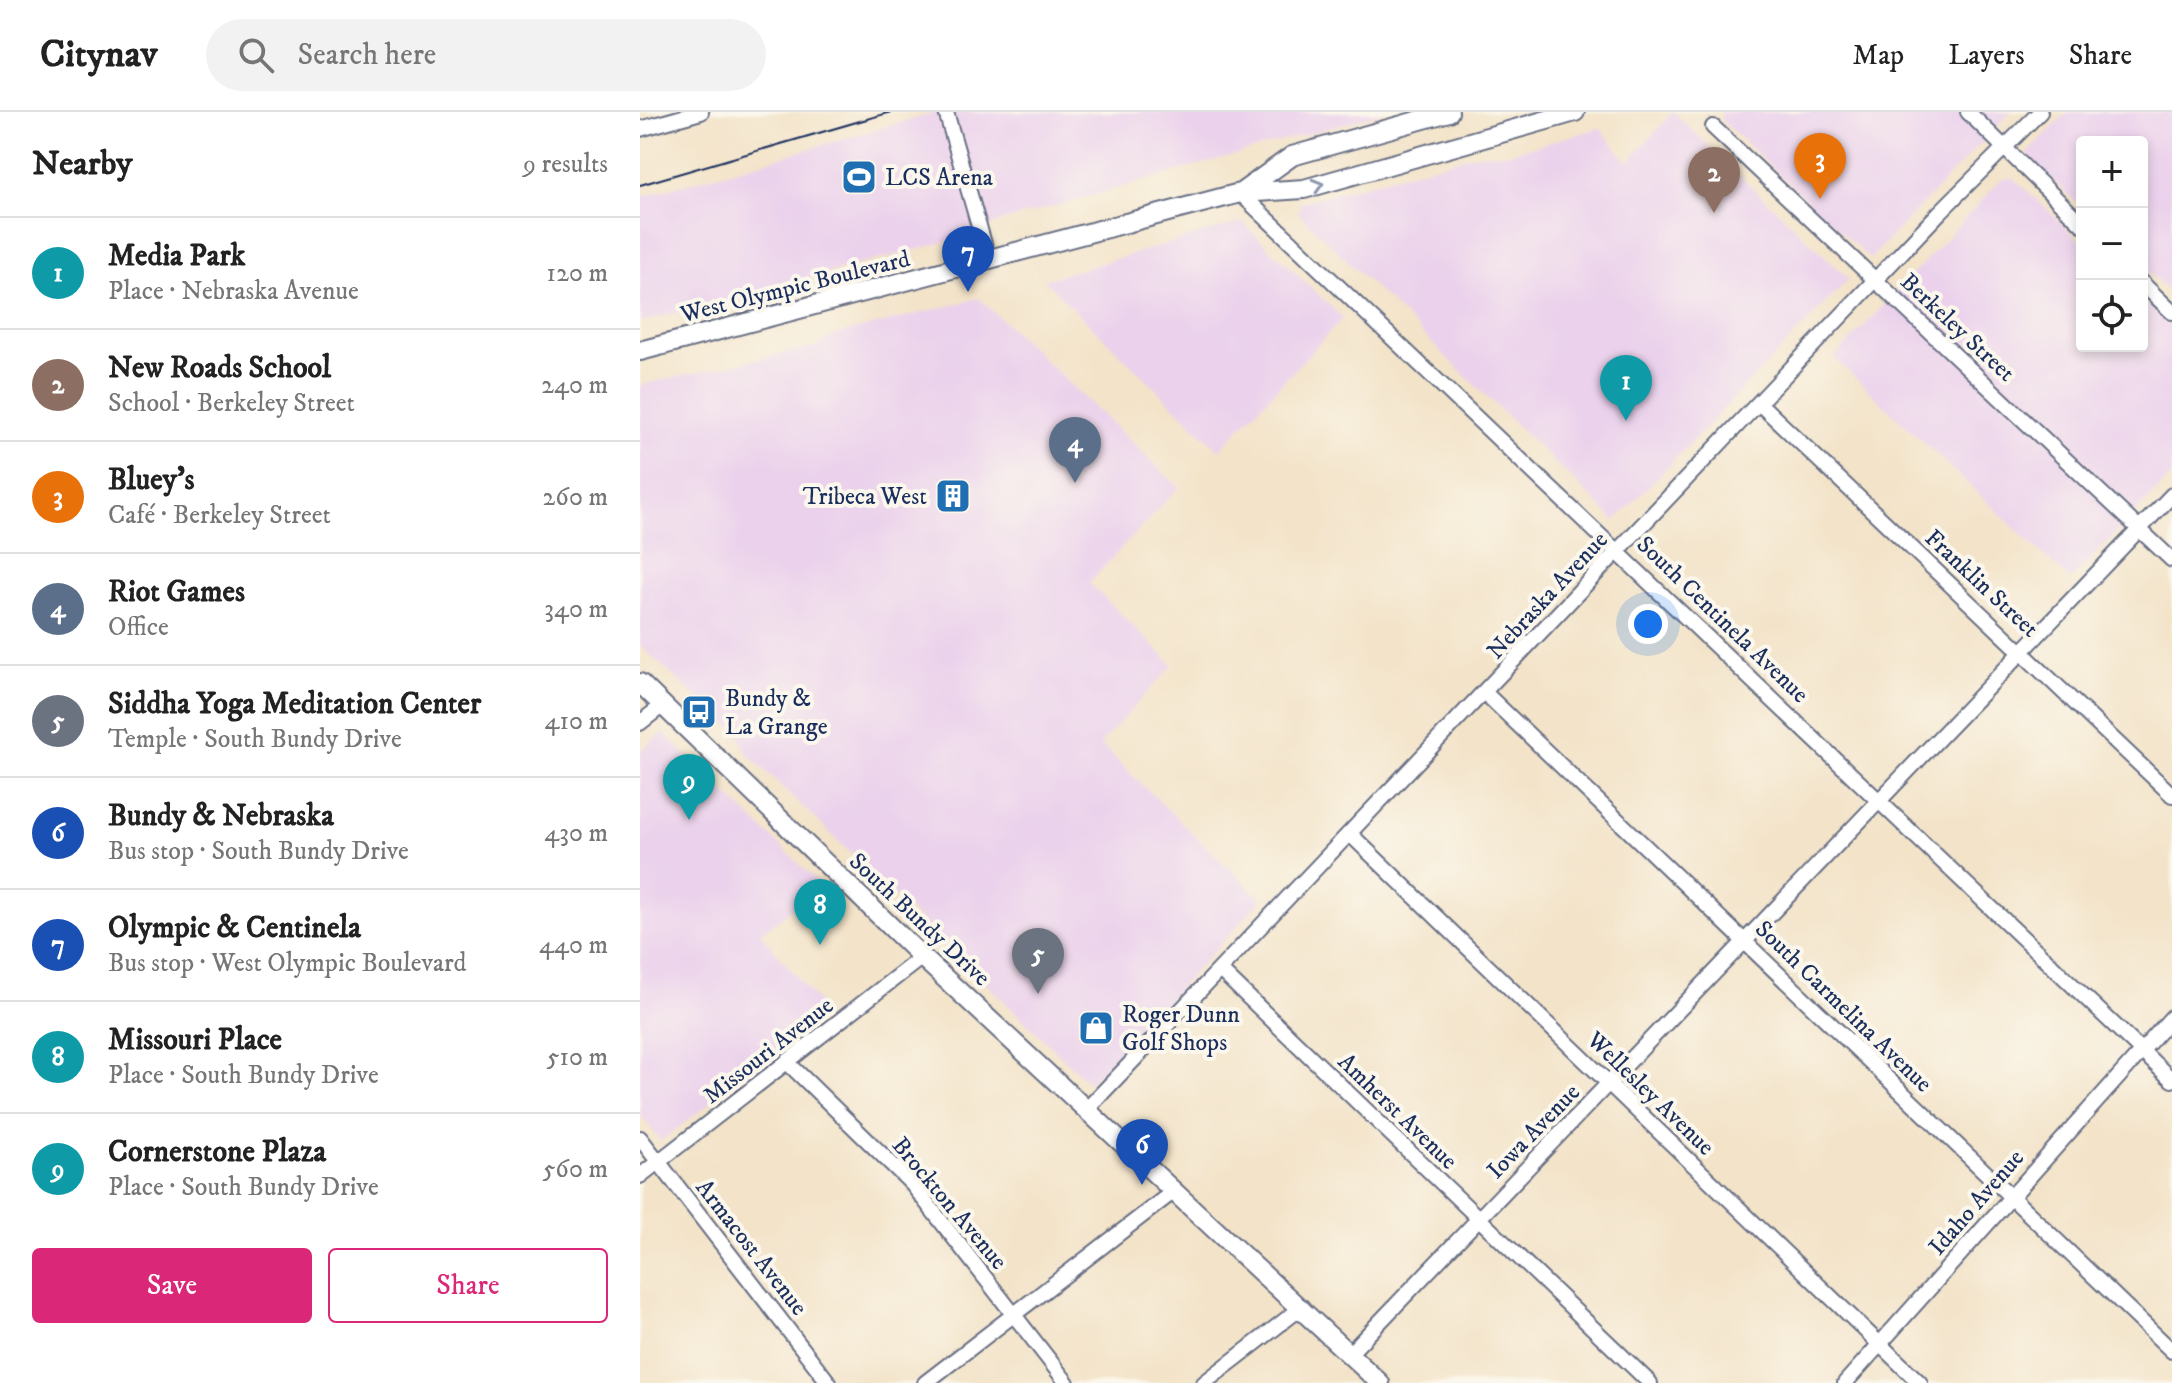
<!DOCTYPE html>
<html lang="en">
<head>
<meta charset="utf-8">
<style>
	:root { --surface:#fff; --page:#f2f2f2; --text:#222; --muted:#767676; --line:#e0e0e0; --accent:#db2777 }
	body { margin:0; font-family:"IM FELL DW Pica",serif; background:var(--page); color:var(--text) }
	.controls { position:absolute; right:24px; top:24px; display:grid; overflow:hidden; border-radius:8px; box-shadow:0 4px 12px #0003 }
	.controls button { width:72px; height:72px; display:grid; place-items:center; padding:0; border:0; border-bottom:2px solid var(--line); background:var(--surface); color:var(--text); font:40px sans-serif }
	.you { position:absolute; left:1008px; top:512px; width:28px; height:28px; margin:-20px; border:6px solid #fff; border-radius:50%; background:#1a73e8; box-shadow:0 0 0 12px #1a73e833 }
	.badge { display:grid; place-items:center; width:52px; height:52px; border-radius:50%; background:var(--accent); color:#fff; font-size:26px; font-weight:700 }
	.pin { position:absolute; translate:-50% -66px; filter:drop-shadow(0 2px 4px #0008) }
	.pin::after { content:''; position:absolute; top:42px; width:28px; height:24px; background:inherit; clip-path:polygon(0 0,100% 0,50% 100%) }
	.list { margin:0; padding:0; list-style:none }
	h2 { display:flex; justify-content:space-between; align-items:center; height:104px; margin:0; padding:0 32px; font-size:34px }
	h2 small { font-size:26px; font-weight:400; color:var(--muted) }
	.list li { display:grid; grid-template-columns:52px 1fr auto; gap:24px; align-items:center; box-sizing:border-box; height:112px; padding:0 32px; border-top:2px solid var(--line) }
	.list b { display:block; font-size:30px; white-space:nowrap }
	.list p { margin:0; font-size:26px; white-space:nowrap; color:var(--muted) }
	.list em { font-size:26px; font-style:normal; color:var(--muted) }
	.actions { display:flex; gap:16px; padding:24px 32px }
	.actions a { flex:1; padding:18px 0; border:2px solid var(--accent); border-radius:8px; text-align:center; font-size:28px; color:var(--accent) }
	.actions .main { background:var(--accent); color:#fff }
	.icon { flex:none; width:44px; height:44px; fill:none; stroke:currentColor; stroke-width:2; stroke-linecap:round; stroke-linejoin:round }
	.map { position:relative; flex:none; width:1532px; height:1271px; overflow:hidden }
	header { display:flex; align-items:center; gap:48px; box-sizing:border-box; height:112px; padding:0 40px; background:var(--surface); border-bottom:2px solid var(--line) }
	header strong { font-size:38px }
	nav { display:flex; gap:44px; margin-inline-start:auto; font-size:28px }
	.search { width:560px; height:72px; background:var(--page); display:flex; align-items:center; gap:20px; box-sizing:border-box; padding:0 28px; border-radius:44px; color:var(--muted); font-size:30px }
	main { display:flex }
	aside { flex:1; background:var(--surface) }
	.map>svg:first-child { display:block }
	.built { fill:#ebd1ec }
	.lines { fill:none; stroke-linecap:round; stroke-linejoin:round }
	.minor-casing { stroke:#676e83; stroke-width:18 }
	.major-casing { stroke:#676e83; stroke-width:22 }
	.minor { stroke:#fff; stroke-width:14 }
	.major { stroke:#fff; stroke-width:18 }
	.tram { stroke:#1b2f5e; stroke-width:2 }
	.oneway { stroke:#8d97ae }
	.labels { text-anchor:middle; stroke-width:8; stroke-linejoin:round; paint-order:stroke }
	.poi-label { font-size:24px; fill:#1b2f5e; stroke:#fbf7ec; text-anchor:start }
	.street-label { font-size:24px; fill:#1b2f5e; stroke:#fbf7ec }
</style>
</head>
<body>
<header>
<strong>Citynav</strong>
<div class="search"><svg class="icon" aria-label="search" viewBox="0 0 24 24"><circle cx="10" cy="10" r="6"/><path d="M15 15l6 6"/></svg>Search here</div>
<nav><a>Map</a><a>Layers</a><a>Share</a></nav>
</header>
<main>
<aside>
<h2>Nearby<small>9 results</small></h2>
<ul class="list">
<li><span class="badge" style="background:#0f9aa8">1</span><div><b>Media Park</b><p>Place · Nebraska Avenue</p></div><em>120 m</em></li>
<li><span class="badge" style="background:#8d6e63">2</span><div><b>New Roads School</b><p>School · Berkeley Street</p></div><em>240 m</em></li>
<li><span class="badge" style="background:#e8710a">3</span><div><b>Bluey's</b><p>Café · Berkeley Street</p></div><em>260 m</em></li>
<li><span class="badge" style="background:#5c6f8a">4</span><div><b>Riot Games</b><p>Office</p></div><em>340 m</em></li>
<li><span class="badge" style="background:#6b7280">5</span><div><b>Siddha Yoga Meditation Center</b><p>Temple · South Bundy Drive</p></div><em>410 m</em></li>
<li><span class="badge" style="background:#1a4fb4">6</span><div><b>Bundy &amp; Nebraska</b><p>Bus stop · South Bundy Drive</p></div><em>430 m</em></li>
<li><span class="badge" style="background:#1a4fb4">7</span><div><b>Olympic &amp; Centinela</b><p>Bus stop · West Olympic Boulevard</p></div><em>440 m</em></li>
<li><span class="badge" style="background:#0f9aa8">8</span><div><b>Missouri Place</b><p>Place · South Bundy Drive</p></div><em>510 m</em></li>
<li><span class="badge" style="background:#0f9aa8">9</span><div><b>Cornerstone Plaza</b><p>Place · South Bundy Drive</p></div><em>560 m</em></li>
</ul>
<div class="actions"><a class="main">Save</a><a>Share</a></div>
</aside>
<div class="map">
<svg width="1532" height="1271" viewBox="0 0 1532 1271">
	<rect width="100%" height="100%" fill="#fbf7ec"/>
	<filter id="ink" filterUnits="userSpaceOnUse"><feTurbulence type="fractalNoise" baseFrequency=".0125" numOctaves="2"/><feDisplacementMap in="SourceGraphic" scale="16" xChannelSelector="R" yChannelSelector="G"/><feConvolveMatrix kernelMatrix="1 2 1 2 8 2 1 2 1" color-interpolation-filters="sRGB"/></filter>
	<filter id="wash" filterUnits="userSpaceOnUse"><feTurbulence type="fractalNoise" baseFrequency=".006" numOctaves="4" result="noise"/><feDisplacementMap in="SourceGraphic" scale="32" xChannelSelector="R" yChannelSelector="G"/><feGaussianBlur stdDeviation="1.8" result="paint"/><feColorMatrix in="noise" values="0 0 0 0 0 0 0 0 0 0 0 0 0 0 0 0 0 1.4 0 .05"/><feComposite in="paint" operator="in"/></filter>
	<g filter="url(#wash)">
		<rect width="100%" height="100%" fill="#f3e3c8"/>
		<path class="built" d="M298,0H745L363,109L313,128L0,210V85Z
			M1033,0L1209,167L975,409L658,101L660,91L836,42L869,41L960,16L988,50Z
			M1081,0H1371L1230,147L1081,8Z
			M1428,0H1532V183L1502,154V30H1442V96L1386,42Z
			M1374,66L1442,131V234H1502V188L1532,216V363L1430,468L1194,246L1362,67Z
			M602,110L703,206L579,338L404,168Z
			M339,186L539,375L449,471L533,553L460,632L622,788L449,971L107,641L99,623L0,534V273L179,234L192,224Z
			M23,621L182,774L120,821L187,901L21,1029L0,1002V639Z"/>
	</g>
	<g filter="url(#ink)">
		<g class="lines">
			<defs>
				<path id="minor" d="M306,0L349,149
					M1328,0L1442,112
					M1073,15L1532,448
					M0,17L61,0
					M600,81L1532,968
					M1502,171L1532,200
					M1120,292L1532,683
					M845,581L1532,1239
					M0,611L23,593
					M710,722L1280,1271
					M580,858L1010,1271
					M148,951L272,1072L427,1271
					M447,997L1299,101L1400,0
					M0,1026L189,1271
					M0,1064L282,845
					M710,1241L1532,383
					M285,1271L534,1079
					M564,1271L662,1195
					M1205,1271L1532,905"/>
				<path id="major" d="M602,80L652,44L809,0
					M0,239L600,81L664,77L935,0
					M0,571L282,845L740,1271"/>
			</defs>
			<use href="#minor" class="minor-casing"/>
			<use href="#major" class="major-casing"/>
			<use href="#minor" class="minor"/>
			<use href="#major" class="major"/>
			<path class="tram" d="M0,73L251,0"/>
		</g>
		<defs><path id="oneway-chevron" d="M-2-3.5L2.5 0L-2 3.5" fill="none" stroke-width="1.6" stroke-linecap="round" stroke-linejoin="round" transform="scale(2)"/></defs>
		<use class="oneway" href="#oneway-chevron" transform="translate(678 73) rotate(-16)"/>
	</g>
	<defs>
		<symbol id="stadium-square" viewBox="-11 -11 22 22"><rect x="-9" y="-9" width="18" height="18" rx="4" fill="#1f6fb2" stroke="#fbf7ec"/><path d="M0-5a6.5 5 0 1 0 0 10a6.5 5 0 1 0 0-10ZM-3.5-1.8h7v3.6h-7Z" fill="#fff"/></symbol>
		<symbol id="building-square" viewBox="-11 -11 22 22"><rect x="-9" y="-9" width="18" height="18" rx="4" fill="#1f6fb2" stroke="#fbf7ec"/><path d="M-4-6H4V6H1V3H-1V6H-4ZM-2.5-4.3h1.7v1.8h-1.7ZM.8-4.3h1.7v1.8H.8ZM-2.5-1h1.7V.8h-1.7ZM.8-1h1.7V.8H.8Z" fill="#fff"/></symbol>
		<symbol id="bus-square" viewBox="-11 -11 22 22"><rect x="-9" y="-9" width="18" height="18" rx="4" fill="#1f6fb2" stroke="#fbf7ec"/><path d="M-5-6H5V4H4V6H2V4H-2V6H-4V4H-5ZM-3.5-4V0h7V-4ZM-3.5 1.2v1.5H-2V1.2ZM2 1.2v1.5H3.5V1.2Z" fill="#fff"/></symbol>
		<symbol id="shop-square" viewBox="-11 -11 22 22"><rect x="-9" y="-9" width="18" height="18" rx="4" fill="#1f6fb2" stroke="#fbf7ec"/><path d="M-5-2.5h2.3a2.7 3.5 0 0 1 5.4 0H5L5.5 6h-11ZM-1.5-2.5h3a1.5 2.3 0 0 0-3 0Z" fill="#fff"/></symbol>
	</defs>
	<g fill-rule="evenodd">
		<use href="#stadium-square" x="199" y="45" width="40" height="40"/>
		<use href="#building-square" x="293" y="364" width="40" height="40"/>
		<use href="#bus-square" x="39" y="580" width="40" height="40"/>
		<use href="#shop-square" x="436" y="896" width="40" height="40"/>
	</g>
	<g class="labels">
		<g class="poi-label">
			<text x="245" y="73">LCS Arena</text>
			<text x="287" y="392" text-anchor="end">Tribeca West</text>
			<text x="85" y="594">Bundy &amp;<tspan x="85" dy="28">La Grange</tspan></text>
			<text x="482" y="910">Roger Dunn<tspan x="482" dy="28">Golf Shops</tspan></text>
		</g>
		<g class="street-label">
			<text transform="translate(155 174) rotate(-14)" y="8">West Olympic Boulevard</text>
			<text transform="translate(1318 215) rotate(43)" y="8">Berkeley Street</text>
			<text transform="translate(1342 471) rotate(43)" y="8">Franklin Street</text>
			<text transform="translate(907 483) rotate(-47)" y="8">Nebraska Avenue</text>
			<text transform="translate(1083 507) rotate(44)" y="8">South Centinela Avenue</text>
			<text transform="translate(280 807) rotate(43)" y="8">South Bundy Drive</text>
			<text transform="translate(1204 894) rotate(44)" y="8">South Carmelina Avenue</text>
			<text transform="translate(128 938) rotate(-38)" y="8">Missouri Avenue</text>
			<text transform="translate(1011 981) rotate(44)" y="8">Wellesley Avenue</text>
			<text transform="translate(758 999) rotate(44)" y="8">Amherst Avenue</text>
			<text transform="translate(893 1019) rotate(-46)" y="8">Iowa Avenue</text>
			<text transform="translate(1336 1090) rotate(-49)" y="8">Idaho Avenue</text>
			<text transform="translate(310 1091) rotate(50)" y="8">Brockton Avenue</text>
			<text transform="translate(112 1135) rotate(52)" y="8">Armacost Avenue</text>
		</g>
	</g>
</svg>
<div class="controls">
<button>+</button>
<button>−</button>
<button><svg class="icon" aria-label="locate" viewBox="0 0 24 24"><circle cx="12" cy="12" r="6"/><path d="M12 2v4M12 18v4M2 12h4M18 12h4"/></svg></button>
</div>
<div class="you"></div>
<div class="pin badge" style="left:986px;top:309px;background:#0f9aa8">1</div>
<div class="pin badge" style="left:1074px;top:101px;background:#8d6e63">2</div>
<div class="pin badge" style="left:1180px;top:87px;background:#e8710a">3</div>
<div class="pin badge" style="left:435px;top:371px;background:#5c6f8a">4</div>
<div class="pin badge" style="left:398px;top:882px;background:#6b7280">5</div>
<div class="pin badge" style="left:502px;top:1073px;background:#1a4fb4">6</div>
<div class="pin badge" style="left:328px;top:180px;background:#1a4fb4">7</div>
<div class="pin badge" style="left:180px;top:833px;background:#0f9aa8">8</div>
<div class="pin badge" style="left:49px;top:708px;background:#0f9aa8">9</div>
</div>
</main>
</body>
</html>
